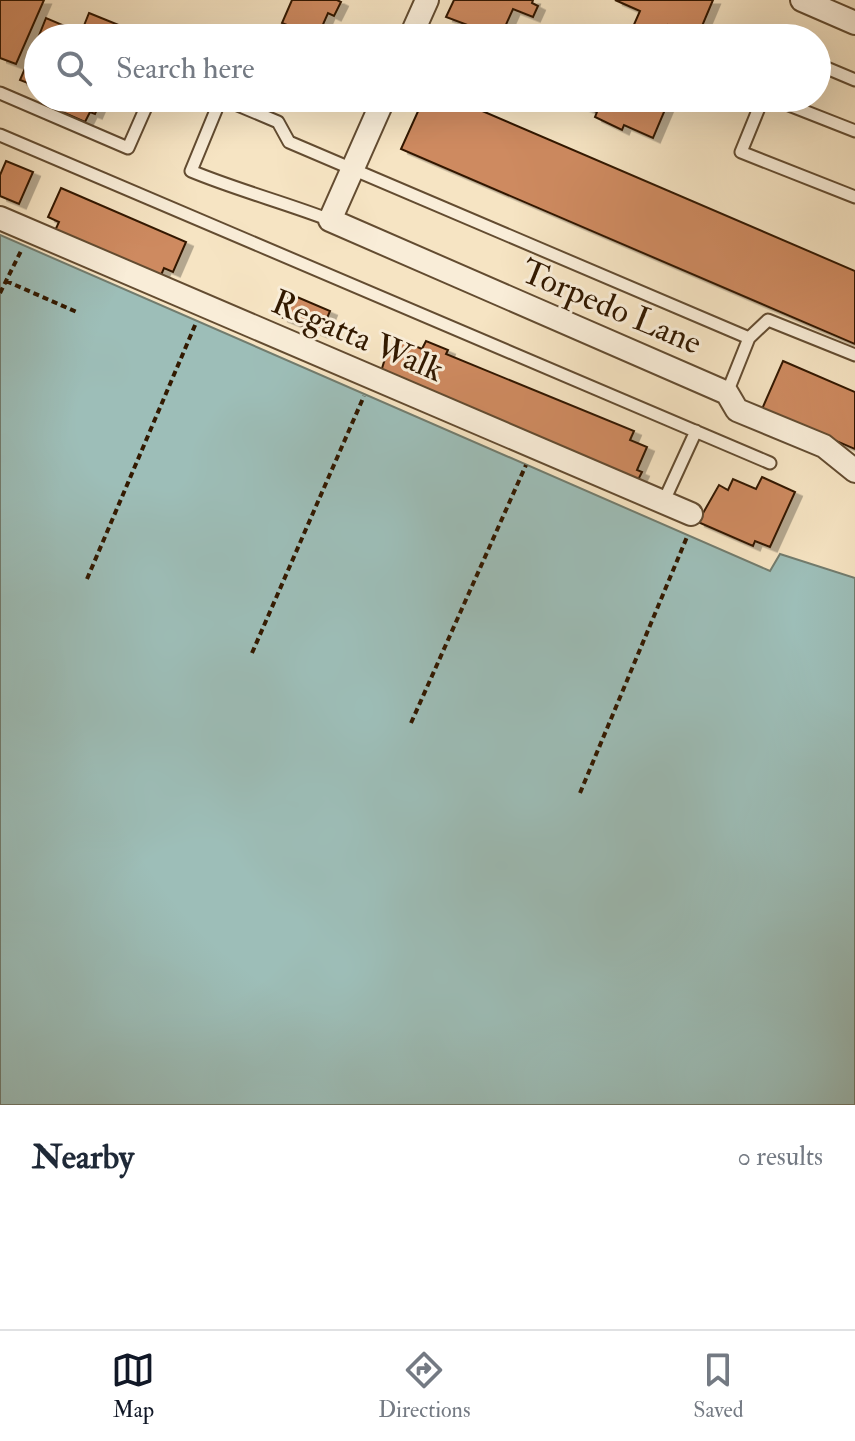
<!DOCTYPE html>
<html lang="en">
<head>
<meta charset="utf-8">
<style>
	:root { --surface:#fff; --page:#f6f6f7; --text:#1f2937; --muted:#747a83; --line:#e0e1e3; --accent:#111827 }
	body { margin:0; font-family:"IM FELL Double Pica",serif; background:var(--page); color:var(--text) }
	.list { margin:0; padding:0; list-style:none }
	h2 { display:flex; justify-content:space-between; align-items:center; height:104px; margin:0; padding:0 32px; font-size:34px }
	h2 small { font-size:26px; font-weight:400; color:var(--muted) }
	.icon { flex:none; width:44px; height:44px; fill:none; stroke:currentColor; stroke-width:2; stroke-linecap:round; stroke-linejoin:round }
	.map { position:relative; flex:none; width:855px; height:1105px; overflow:hidden }
	.search { position:absolute; background:var(--surface); box-shadow:0 8px 32px #0002; left:24px; right:24px; top:24px; height:88px; display:flex; align-items:center; gap:20px; box-sizing:border-box; padding:0 28px; border-radius:44px; color:var(--muted); font-size:30px }
	.sheet { height:224px; background:var(--surface) }
	nav { display:flex; justify-content:space-around; align-items:center; box-sizing:border-box; height:112px; border-top:2px solid var(--line); background:var(--surface); font-size:22px; color:var(--muted) }
	nav a { display:grid; justify-items:center; gap:4px }
	nav .on { color:var(--accent) }
	.map>svg:first-child { display:block }
	.water { fill:#9dbeb8; stroke:#727c6e; stroke-width:2 }
	.building { fill:#ce8a60; stroke:#321900; stroke-width:2; filter:url(#shadow) }
	.lines { fill:none; stroke-linecap:round; stroke-linejoin:round }
	.lane-casing { stroke:#634c31; stroke-width:15 }
	.street-casing { stroke:#634c31; stroke-width:26 }
	.path { stroke:#321900; stroke-width:4; stroke-dasharray:6 4; stroke-linecap:butt }
	.lane { stroke:#f9edd8; stroke-width:11 }
	.street { stroke:#f9edd8; stroke-width:22 }
	.labels { text-anchor:middle; stroke-width:6; stroke-linejoin:round; paint-order:stroke }
	.street-label { font-size:34px; fill:#321900; stroke:#f9edd8 }
</style>
</head>
<body>
<div class="map">
<svg width="855" height="1105" viewBox="0 0 855 1105">
	<defs>
		<filter id="shadow"><feDropShadow dx="7" dy="4.5" stdDeviation="0" flood-color="#0004"/></filter>
	</defs>
	<rect width="100%" height="100%" fill="#f6e4c3"/>
	<filter id="stains"><feTurbulence type="fractalNoise" baseFrequency=".0025" numOctaves="4"/><feColorMatrix values="0 0 0 0 .2 0 0 0 0 .09 0 0 0 0 .02 0 0 0 .5 -.17"/></filter>
	<radialGradient id="worn" r=".72"><stop offset=".6" stop-color="#630" stop-opacity="0"/><stop offset="1" stop-color="#630" stop-opacity=".3"/></radialGradient>
	<path class="water" d="M0,235L770,571L780,554L855,578V1105H0Z"/>
	<path class="building" d="M0,0H44L16,64L0,58Z
		M292,0H337L341,2L334,16L328,13L317,38L307,34L306,38H287L292,27L282,23Z
		M454,0H533L532,3L538,6L533,17L513,9L504,29L516,35L515,38H502L446,17Z
		M615,0H713L697,38L668,25L663,38L632,29L640,11Z
		M89,13L131,30L127,38H38L46,18L81,33Z
		M38,38V87L20,80Z
		M55,98H102L95,114L90,112L85,122L51,107Z
		M424,98H452L855,271V344L401,149Z
		M562,98H670L653,138L624,125L622,130L595,117L597,112Z
		M6,161L33,172L19,204L0,196V175Z
		M61,188L186,242L173,272L164,268L159,280L53,235L59,222L48,217Z
		M290,294L330,311L321,333L281,317Z
		M396,338L422,349L426,341L448,350L446,354L634,431L630,440L647,447L637,470L642,472L636,484L380,375L387,352L390,353Z
		M783,361L855,392V449L762,409Z
		M762,477L795,492L770,547L755,541L753,546L698,522L719,485L728,490L733,479L756,489Z"/>
	<g class="lines">
		<defs>
			<path id="lane" d="M817,64L855,80
				M0,93L128,148L150,98
				M763,98L741,152L855,197
				M771,98L855,131
				M0,135L770,463
				M330,220C283,202 237,190 191,171L221,98L278,122L289,142L749,338L768,320L855,355
				M727,393L749,338
				M668,492L696,431"/>
			<path id="street" d="M802,0L855,23
				M410,38L427,0
				M384,98L330,220L727,393L737,410L824,446L855,471
				M0,218L691,514"/>
		</defs>
		<use href="#lane" class="lane-casing"/>
		<use href="#street" class="street-casing"/>
		<path class="path" d="M6,281L79,313
			M0,293L22,249
			M87,579L196,323
			M252,653L364,396
			M411,723L526,465
			M580,793L687,537"/>
		<use href="#lane" class="lane"/>
		<use href="#street" class="street"/>
	</g>
	<g class="labels">
		<g class="street-label">
			<text transform="translate(612 306) rotate(23)" y="12">Torpedo Lane</text>
			<text transform="translate(358 335) rotate(23)" y="12">Regatta Walk</text>
		</g>
	</g>
	<rect width="100%" height="100%" filter="url(#stains)"/>
	<rect width="100%" height="100%" fill="url(#worn)"/>
</svg>
<div class="search"><svg class="icon" aria-label="search" viewBox="0 0 24 24"><circle cx="10" cy="10" r="6"/><path d="M15 15l6 6"/></svg>Search here</div>
</div>
<section class="sheet">
<h2>Nearby<small>0 results</small></h2>
<ul class="list">
</ul>
</section>
<nav>
<a class="on"><svg class="icon" aria-label="map" viewBox="0 0 24 24"><path d="M3 6l6-2 6 2 6-2v14l-6 2-6-2-6 2zM9 4v14M15 6v14"/></svg>Map</a>
<a><svg class="icon" aria-label="directions" viewBox="0 0 24 24"><path d="M12 3l9 9-9 9-9-9zM9 14v-3h6M13 9l2 2-2 2"/></svg>Directions</a>
<a><svg class="icon" aria-label="saved" viewBox="0 0 24 24"><path d="M7 4h10v16l-5-4-5 4z"/></svg>Saved</a>
</nav>
</body>
</html>
